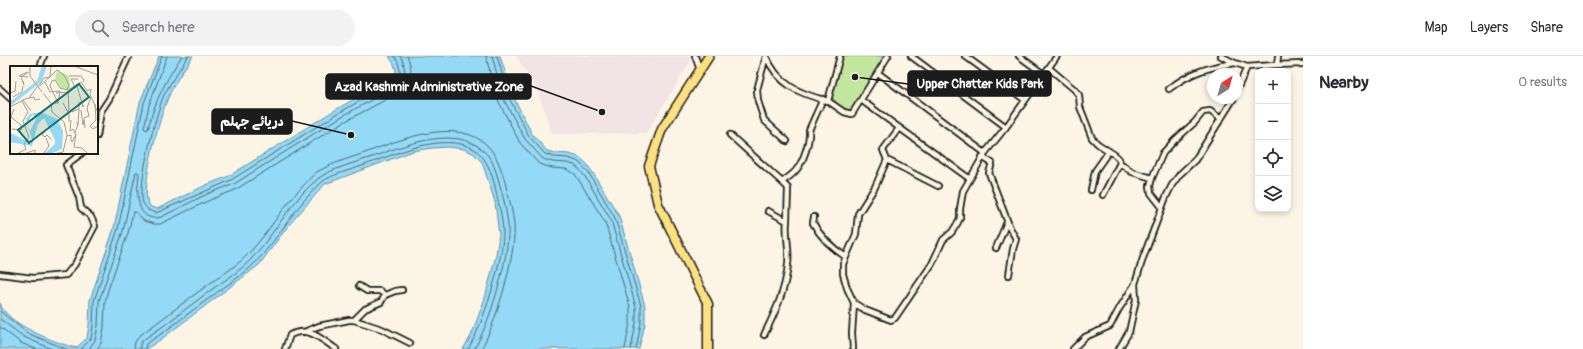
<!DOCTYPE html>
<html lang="en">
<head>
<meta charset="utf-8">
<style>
	:root { --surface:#fff; --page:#f2f2f3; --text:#2b2b33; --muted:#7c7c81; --line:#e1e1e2 }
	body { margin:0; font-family:Pangolin,"Playpen Sans Arabic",sans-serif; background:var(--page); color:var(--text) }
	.controls { position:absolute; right:12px; top:12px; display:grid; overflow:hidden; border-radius:8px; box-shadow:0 2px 6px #0003 }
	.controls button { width:36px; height:36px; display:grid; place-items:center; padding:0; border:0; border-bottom:1px solid var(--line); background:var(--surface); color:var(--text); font:20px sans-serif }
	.compass { position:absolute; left:1207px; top:12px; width:36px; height:36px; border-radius:50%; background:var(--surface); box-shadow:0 2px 6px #0003; rotate:37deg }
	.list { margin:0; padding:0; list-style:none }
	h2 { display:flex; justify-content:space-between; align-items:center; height:52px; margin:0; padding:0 16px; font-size:17px }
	h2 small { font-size:13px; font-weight:400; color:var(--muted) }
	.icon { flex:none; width:22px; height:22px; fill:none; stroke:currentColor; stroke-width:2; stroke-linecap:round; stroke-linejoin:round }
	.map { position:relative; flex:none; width:1303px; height:293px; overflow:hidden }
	header { display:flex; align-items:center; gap:24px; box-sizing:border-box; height:56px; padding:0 20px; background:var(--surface); border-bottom:1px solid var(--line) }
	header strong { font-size:19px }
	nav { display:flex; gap:22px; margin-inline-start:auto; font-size:14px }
	.search { width:280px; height:36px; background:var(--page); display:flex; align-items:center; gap:10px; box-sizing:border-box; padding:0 14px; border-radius:22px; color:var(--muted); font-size:15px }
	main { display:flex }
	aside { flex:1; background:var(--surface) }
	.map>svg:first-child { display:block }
	.built { fill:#f2e3e5 }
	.green { fill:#c3e69f; stroke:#70815e }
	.water { fill:#94d9f6; stroke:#648d9f }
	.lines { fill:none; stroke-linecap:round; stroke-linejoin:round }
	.shore { stroke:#4c6873; stroke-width:1 }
	.street-casing { stroke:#1c1c1c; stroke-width:8 }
	.highway-casing { stroke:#1c1c1c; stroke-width:11 }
	.street { stroke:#fcf5e5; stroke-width:4.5 }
	.highway { stroke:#fde080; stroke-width:8 }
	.inset-road { fill:none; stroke:#a29e95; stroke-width:1 }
	.view { fill:#0f766e; fill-opacity:0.15; stroke:#0f766e; stroke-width:2 }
	.inset-edge { fill:none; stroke:#1c1c1c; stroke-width:2 }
	.leader { fill:none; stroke:#1c1c1c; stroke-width:1.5 }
	.callout-dot { fill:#1c1c1c; stroke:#fcf5e5; stroke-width:1.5 }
	.callout { fill:#1c1c1c; stroke:#1c1c1c; stroke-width:1.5 }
	.callout-label { font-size:13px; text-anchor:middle; font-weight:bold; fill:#fff }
</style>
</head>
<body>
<header>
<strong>Map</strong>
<div class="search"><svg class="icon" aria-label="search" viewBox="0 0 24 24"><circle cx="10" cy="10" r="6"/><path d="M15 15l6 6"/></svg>Search here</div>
<nav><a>Map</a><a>Layers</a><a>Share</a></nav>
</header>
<main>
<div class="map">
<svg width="1303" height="293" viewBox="0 0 1303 293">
	<rect width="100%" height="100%" fill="#fcf5e5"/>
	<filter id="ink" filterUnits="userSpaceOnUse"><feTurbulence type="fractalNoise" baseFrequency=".025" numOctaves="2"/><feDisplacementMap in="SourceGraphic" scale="8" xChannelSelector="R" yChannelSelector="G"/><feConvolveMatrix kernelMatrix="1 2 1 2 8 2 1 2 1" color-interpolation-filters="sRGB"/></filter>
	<g filter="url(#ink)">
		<path class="built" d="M516,0H694L646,77L552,78L538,36Z"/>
		<path class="green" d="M843,0H885L851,54C843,53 837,49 832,41Z"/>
		<path class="water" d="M159,0H193C184,13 174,27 168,42C159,63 143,122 147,143C147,146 149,149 151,151L157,153L204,130L229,120L335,54L381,28L391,24L395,20L396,15L394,8L389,0H500L513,40L532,78L547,95L555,97L569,98L579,101L586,107L593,117L619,160L645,250V268L639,293H463L471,280L485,242L496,199L499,179L495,146L482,106L473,97L464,93L448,91L432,92L413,95L325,128L288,170L259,209L160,284L146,293H0V247C6,268 56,287 76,292L87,282L89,269L90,244L114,172L140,46Z"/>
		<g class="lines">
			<path class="shore" d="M167,0L149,49L144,72L146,74L148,73C154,46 167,22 182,0
				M188,0C180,13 171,25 164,39C156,57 137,130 143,147C144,149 147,152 148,154L156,157L231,124L337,58L382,32L393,28L399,22L400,15L398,6L394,0
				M486,0L493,29L499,46L520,87L539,108L552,112L566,113L575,118L605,166L630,251V266L625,293
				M492,0L504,44L525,83L543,103L553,106L567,107L574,109L579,113L586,122L611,164L636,251V267L631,293
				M497,0L509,42L529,80L545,98L554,101L568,102L577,105L583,110L590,119L615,162L641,250V267L636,293
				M0,255L27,277L66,293
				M0,263L24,281L52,293
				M0,271L21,287L36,293
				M81,293L91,283L93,270L94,245L118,173L144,47L162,0
				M89,293L95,284L98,270L99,245L123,175L136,116H138L139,118C137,133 134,168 161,161L207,138L234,128L339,62L384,37L395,32L403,24L405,16L403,5L400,0
				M97,293L101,287L104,272L105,246L108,234L128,177L133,156H136L144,165L154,168H160L210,144L235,134L342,67L400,36C411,26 414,14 407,0
				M134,293L135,286L139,280C163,263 185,245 209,228C222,219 238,209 249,197C269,176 283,150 303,130C308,125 312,119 317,116C330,108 347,103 362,98C394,86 449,62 482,85C499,97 504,122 509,142C512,153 515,168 514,180C513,207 495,271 481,293
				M140,293V288L143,284C166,269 188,251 211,234C225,224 242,214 253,201C276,176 292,143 319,122C330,113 361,105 375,100C408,88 463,66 489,101C496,110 501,134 504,145C506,156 509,168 508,179C507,208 489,270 474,293
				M145,293L146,288C169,274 189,256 211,241C226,229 244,219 257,205C280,180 296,149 322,126C330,119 351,114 362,110C393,99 443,75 474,93C490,103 495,129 498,145C501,156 503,168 503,179C502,208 483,269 468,293"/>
			<defs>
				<path id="street" d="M695,0L700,14
					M766,0C778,29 800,38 828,45L840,0
					M766,0L757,34L758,45L764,64L787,85
					M911,0L1006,71
					M965,0L1025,44
					M1019,0L1045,19
					M1221,0L1235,7L1247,11L1275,9L1303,8
					M1277,9L1278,0
					M40,11L44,0
					M1049,12L1074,33L1079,39L1080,51L1092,82L1098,88L1115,99L1119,103L1120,107L1132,116L1152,122
					M878,17L985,97
					M0,33L11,43
					M1169,33C1190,16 1209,11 1235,7
					M1237,34L1247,11
					M861,44L970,123
					M828,45L844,56L852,58L888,0
					M899,72L883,94L887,104L938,130
					M730,79L782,126C787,122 794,118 797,113C804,104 810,85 809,74L823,43
					M97,80L101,55L109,43L129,0
					M982,101L992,107L989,117L1010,172L1016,183L1013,193L1009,219
					M782,126L788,132L787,165
					M1091,134L1095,115L1109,95
					M1103,139L1120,107
					M1162,151L1151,137L1150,130L1152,122L1163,97L1175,84L1195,66L1203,56L1210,55L1221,63
					M814,161L813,167C821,182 832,192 846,201
					M996,192L1007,166
					M0,218L33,222L66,219L75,208L95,170L91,161L81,152L79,141L66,109L82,97
					M359,230L367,235H380L385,239
					M854,247L865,254L891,264L895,262L932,208L943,184L952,176L957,168L960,162V153L963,135L985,97L1006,71L1057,0
					M354,264L365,253L381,246L385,239L395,235L402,234
					M304,276L319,270L349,264H354L382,273L410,287
					M764,279C775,257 786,233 788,208C790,193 785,179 787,165L768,155
					M285,293L290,279C309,269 322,284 336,293
					M853,293L852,277L854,247L847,232L843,218V208L856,178L858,158L875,131L887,104
					M1073,293L1085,281L1110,270L1119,253L1135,228
					M1119,293L1129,276L1136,244L1135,228L1143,202L1166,141L1172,129L1180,118L1195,104L1234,42"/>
				<path id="highway" d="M708,293V248L658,148L649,110L662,73L709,0"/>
			</defs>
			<use href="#street" class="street-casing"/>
			<use href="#highway" class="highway-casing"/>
			<use href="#street" class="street"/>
			<use href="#highway" class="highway"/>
		</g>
	</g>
	<g transform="translate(10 10)">
		<rect width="88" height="88" fill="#fcf5e5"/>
		<path d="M47,4L59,10L60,22L57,24L51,22L45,13Z" fill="#c3e69f"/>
		<path d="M32,0H37L31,16L0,40V36L27,15ZM31,46L47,53L53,65L52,83L40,88H34L45,78V74L34,52L28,58L22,80L0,76V67L17,75L22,74L16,53L20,48ZM22,49L27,51L20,65L17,57Z" fill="#94d9f6" fill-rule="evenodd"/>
		<path class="inset-road" d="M20,0V10L32,26M64,0L88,9M17,6L9,10L18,11M59,10H71L74,14L73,16M13,15L14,19L11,11L19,6M35,16L40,26L50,25M30,20L47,4L54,9L59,19L57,24L50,22L45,14L42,15L40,20L48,37H44M67,20L73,41L74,39M28,21L34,12L40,11L41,0M65,21L61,13H68M58,24L71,16L77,25L81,23L80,28L88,47M0,27L5,25L6,15M33,27L41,37L42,46L54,56L57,69L53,86L44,88M46,27L58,26M3,31L12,26L13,20M19,32L27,21M13,34L21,45M48,37L50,25M53,37L59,48V56M85,38L86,54L80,60L83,63L88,60M0,41L15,33L24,31L25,34L30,33M71,44L73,59L74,54M57,45L59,44L58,24M62,46L69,43V36M61,54L60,65L63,63L65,68M68,59L69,43M75,62L74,52L79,50L77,42L81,31M2,63L11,64V59L1,51L4,43M35,65L32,69L35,71L37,69L41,73M65,67L68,58L66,56M57,70L61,69V74L62,76L66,68L64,81L72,82L78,88M7,88L16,83L14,78L19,71L13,55L18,46L12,35M14,88L25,84V88M33,88L39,80L36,72"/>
		<path class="view" d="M69,18L79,31L19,77L8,64Z"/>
		<rect width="88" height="88" class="inset-edge"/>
	</g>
	<path class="leader" d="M855 21L908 28M602 56L531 30M351 79L292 65"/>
	<g class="callout-dot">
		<circle cx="855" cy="21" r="4"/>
		<circle cx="602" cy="56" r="4"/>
		<circle cx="351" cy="79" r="4"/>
	</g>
	<g class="callout">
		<rect x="908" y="15" width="143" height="25" rx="4"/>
		<rect x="326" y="18" width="205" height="25" rx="4"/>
		<rect x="212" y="53" width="80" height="25" rx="4"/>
	</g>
	<g class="callout-label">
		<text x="980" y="32">Upper Chatter Kids Park</text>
		<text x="429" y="35">Azad Kashmir Administrative Zone</text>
		<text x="252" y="70">دریائے جہلم</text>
	</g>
</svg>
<div class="controls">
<button>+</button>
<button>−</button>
<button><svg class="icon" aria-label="locate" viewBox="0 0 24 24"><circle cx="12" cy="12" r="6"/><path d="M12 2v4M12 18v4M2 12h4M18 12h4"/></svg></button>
<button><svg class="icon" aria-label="layers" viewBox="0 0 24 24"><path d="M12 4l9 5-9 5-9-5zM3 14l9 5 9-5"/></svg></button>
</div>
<svg class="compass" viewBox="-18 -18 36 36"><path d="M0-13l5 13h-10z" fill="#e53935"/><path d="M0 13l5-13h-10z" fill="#7c7c81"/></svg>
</div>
<aside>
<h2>Nearby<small>0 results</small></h2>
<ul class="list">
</ul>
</aside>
</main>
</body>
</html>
